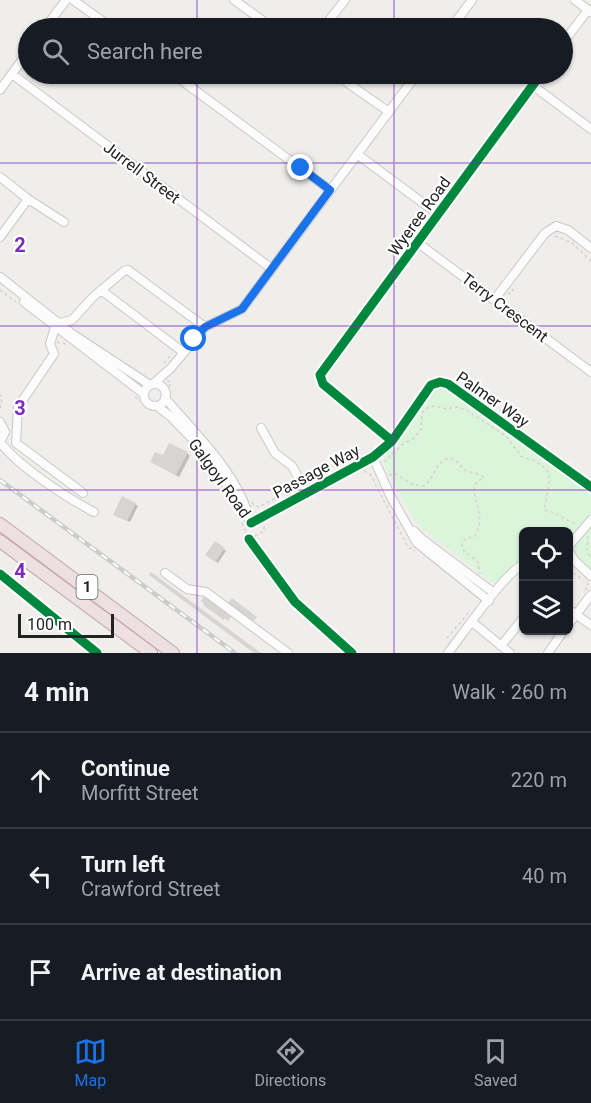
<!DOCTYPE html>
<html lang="en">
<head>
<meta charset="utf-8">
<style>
	:root { --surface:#171b24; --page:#20242c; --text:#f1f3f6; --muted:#9ea1a6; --line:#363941; --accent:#1a73e8 }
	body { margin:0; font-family:Roboto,sans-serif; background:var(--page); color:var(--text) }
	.controls { position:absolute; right:18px; bottom:18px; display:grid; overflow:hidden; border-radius:9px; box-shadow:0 2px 4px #0004 }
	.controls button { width:54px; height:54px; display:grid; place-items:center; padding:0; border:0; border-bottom:2px solid var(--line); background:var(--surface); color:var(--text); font:30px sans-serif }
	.scale { position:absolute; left:18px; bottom:15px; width:96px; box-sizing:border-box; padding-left:6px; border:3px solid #222; border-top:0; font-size:16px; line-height:21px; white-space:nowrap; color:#222; -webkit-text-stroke:4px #fff; paint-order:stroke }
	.stop { position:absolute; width:18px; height:18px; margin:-14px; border:4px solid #1a73e8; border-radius:50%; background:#fff }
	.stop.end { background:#1a73e8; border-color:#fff; box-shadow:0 2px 6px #0008 }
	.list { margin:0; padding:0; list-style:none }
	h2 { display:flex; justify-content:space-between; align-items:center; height:78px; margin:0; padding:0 24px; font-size:26px }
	h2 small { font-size:20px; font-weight:400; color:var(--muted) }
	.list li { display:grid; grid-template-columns:39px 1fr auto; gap:18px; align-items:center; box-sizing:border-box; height:96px; padding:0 24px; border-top:2px solid var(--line) }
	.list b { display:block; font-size:22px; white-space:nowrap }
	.list p { margin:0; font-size:20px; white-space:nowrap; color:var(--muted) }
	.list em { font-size:20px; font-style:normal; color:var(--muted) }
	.icon { flex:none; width:33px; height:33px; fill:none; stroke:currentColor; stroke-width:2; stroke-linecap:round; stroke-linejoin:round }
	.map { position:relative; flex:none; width:591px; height:653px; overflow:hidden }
	.search { position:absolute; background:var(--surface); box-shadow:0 2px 4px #0004; left:18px; right:18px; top:18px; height:66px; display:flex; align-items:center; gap:15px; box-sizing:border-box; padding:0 21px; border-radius:33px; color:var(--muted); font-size:22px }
	.sheet { height:366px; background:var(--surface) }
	nav { display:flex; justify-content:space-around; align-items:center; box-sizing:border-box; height:84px; border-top:2px solid var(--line); background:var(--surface); font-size:16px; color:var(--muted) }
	nav a { display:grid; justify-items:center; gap:3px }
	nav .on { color:var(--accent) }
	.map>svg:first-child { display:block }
	.park { fill:#daf5da }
	.shadow { fill:#0003 }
	.building { fill:#d7d4d2 }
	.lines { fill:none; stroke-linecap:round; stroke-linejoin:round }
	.minor-casing { stroke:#c9c8c7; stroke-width:10 }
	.highway-casing { stroke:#c5a2ac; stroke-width:14 }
	.path { stroke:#dccecd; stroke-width:1.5; stroke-dasharray:3 3; stroke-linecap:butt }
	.minor { stroke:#fdfcfc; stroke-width:8 }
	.highway { stroke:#ece0e2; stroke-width:12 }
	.rail-casing { stroke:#ccc; stroke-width:4.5 }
	.rail { stroke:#fff; stroke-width:2; stroke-dasharray:7; stroke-linecap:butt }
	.cycleway-casing { stroke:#fff; stroke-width:13 }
	.cycleway { stroke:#00873e; stroke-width:9 }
	.route { stroke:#1a73e8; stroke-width:8 }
	.grid { fill:none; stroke:#7b2cbf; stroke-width:1.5; stroke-opacity:0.55 }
	.labels { text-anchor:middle; stroke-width:4.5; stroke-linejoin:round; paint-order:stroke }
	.shield { fill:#fff; stroke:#646464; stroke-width:1.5 }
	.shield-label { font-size:15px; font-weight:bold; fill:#222 }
	.street-label { font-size:16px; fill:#222; stroke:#fff }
	.grid-label { font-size:20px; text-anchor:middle; font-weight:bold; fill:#7b2cbf; stroke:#fff; stroke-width:4.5; stroke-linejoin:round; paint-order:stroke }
</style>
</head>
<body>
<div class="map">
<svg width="591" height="653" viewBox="0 0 591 653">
	<rect width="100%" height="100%" fill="#f0eeeb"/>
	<path class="park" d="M440,385L447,387L591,491V514L572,537L569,539L568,532H524L523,560L513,565L499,581L492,582L422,529L414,519L383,463L384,458L435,388Z
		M591,524V570L579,561L573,551Z"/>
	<path class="shadow" d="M187,453L190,456L179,477L152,462Z
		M135,504L138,506L130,522L117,516Z
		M216,543L226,551L218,563L209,557Z"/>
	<path class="building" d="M169,443L188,452L176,475L150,462L155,452L163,455Z
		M122,496L136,503L127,521L113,515Z
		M215,541L225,548L215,562L205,555Z
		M151,572L261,653H254L149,575Z
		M204,596L228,614L231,617L228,621L225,618L224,620L203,605L204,603L201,601Z
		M232,598L257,617L253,622L228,603Z"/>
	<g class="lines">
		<defs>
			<path id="minor" d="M73,0L112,28
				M234,0L273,28
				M575,0L591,12
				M45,28L66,0
				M323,28L345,0
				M451,28L472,0
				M562,44L588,10
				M12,74L272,269
				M173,74L330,190
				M335,74L389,112
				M532,85L591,129
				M0,90L28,52
				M357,154L439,215
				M0,177L28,199L64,222
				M0,237L28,199
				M418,243L591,372
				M0,277L71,333L150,385
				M101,290L183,352
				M495,299L545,233L556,226L568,230L591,248
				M24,302L144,394
				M60,323L72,320L93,297L124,271L128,270L205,327
				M55,327L50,344L54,354L18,407L16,443L83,493
				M153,384L171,368L205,327L242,309L417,74
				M144 395a11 11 0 1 1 22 0a11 11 0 1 1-22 0Z
				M165,398C198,437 238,473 251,523
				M157,406L170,416L205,452L249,520
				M0,422L5,432L0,442
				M261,428L275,453L292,466L306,492
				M392,441L323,384L320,375L541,74
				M0,442C18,466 67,498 94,512
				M373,457L390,495L417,543L489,601
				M251,523L373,457L392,441L431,385L440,382L448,384L591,487
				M414,531L423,540L494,593
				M568,547L591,520
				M568,550L575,561L591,576
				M165,573L187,589L206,592L288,653
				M568,609L591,625
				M472,622L510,653
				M568,625L591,595
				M501,646L524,617
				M448,653C463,634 505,572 524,564
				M548,653L564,630"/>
			<path id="highway" d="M0,524L173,653
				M0,541L151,653"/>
		</defs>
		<use href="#minor" class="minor-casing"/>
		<use href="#highway" class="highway-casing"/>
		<path class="path" d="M555,236L572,243L591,261
			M0,290L16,302
			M508,293L511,294L515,285
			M57,342L66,344
			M181,342L190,325
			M164,363L172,353
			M167,381H170L169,392
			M0,394L2,397L0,411
			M135,397L150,409
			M384,462L403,444L414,438L421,429L422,413L427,408L434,406L447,409L458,407L468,411L506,436L522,457L535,461L543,466L549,473V484L544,510C560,513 564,521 578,524
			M364,471L370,474L408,547L415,551
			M389,475L396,474L412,484L424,486C435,478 434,463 449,458C457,459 459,466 465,470C472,474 478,472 484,478L478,481L474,486C474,505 486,518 475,536L465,539L462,544L463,550L478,562L480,574
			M306,476L311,478L341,462L356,458
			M252,502L254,505L259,507L294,488
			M242,523L249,539L264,531V525
			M588,536L587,552L591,558
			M568,570L584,580
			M585,590L588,587L587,581
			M447,638L469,612"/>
		<use href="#minor" class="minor"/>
		<use href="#highway" class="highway"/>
		<defs>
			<path id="rail" d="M0,480L235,653"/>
		</defs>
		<use href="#rail" class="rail-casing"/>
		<use href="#rail" class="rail"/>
		<defs>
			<path id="cycleway" d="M392,441L323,384L320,375L541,74
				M251,523L373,457L392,441L431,385L440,382L448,384L591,487
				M249,539L295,602L352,653
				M0,574L97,653"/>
		</defs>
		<use href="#cycleway" class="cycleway-casing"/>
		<use href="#cycleway" class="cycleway"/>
	</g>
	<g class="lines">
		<path class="route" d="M194,339L205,327L242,309L330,190L301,168"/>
	</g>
	<path class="grid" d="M197,0V28M394,0V28M197,74V653M394,74V653M0,163H591M0,326H591M0,490H591"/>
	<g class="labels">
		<rect class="shield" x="76.5" y="575" width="21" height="24" rx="4.5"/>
		<g class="shield-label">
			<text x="87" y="592">1</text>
		</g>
		<g class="street-label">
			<text transform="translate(142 172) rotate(37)" y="6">Jurrell Street</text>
			<text transform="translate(419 216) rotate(-54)" y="6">Wyeree Road</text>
			<text transform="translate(505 307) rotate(37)" y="6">Terry Crescent</text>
			<text transform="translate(493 399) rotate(35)" y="6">Palmer Way</text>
			<text transform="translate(316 471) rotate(-28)" y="6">Passage Way</text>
			<text transform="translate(220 478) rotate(54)" y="6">Galgoyl Road</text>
		</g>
	</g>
	<g class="grid-label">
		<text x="20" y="252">2</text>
		<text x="20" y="415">3</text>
		<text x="20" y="578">4</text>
	</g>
</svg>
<div class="controls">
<button><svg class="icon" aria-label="locate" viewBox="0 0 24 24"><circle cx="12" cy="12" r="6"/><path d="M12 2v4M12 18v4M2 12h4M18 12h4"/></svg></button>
<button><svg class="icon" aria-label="layers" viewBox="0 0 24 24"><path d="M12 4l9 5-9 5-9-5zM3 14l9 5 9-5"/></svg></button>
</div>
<div class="scale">100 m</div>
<div class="stop" style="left:194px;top:339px"></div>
<div class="stop end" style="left:301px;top:168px"></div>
<div class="search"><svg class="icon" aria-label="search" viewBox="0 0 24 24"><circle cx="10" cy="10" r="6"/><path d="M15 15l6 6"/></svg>Search here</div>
</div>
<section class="sheet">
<h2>4 min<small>Walk · 260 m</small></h2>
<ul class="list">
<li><svg class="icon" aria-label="ahead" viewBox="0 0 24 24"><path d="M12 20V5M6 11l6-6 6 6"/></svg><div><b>Continue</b><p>Morfitt Street</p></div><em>220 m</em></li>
<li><svg class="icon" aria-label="left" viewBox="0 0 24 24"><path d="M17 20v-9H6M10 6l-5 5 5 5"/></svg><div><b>Turn left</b><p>Crawford Street</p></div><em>40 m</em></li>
<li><svg class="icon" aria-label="arrive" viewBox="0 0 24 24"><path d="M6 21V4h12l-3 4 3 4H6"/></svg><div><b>Arrive at destination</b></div></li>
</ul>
</section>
<nav>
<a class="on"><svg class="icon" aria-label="map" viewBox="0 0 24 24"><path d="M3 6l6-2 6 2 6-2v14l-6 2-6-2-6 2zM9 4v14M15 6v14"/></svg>Map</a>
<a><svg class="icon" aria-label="directions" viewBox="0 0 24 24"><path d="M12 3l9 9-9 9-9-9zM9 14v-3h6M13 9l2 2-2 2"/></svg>Directions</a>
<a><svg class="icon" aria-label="saved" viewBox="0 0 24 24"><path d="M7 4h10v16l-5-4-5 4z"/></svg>Saved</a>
</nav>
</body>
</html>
